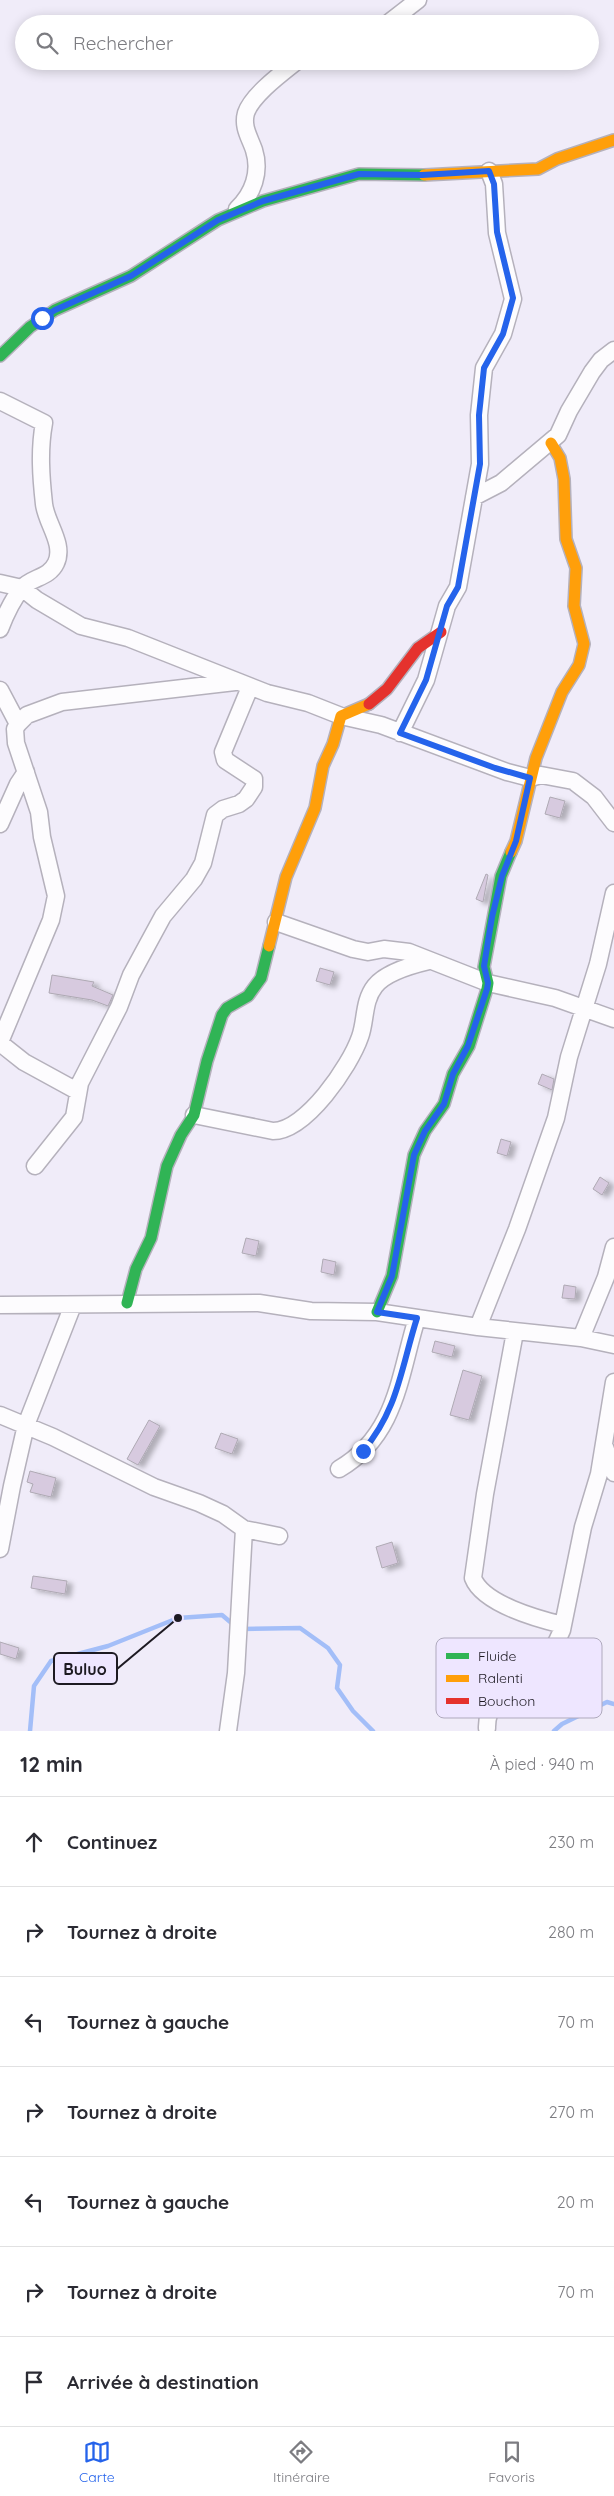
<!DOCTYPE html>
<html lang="fr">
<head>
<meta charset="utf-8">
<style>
	:root { --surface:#fff; --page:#f7f7f7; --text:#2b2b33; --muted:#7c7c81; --line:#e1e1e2; --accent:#2563eb }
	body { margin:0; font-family:Quicksand,sans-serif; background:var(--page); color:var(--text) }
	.stop { position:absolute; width:15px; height:15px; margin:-11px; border:4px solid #2563eb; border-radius:50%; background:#fff }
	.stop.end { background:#2563eb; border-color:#fff; box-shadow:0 1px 5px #0008 }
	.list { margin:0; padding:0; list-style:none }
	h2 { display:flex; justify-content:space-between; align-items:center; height:65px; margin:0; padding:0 20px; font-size:21px }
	h2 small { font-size:16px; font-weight:400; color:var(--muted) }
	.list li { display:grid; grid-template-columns:32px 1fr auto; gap:15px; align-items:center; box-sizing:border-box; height:90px; padding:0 20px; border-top:1px solid var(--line) }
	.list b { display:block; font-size:19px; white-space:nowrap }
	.list em { font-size:16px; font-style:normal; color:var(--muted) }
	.icon { flex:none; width:28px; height:28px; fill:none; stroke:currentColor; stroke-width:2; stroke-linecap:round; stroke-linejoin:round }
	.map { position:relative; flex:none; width:614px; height:1731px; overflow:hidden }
	.search { position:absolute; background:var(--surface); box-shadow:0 2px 12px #0003; left:15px; right:15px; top:15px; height:55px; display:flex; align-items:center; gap:12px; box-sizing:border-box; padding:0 18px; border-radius:28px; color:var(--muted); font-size:19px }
	.sheet { height:695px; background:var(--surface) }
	nav { display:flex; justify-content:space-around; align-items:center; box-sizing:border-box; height:70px; border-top:1px solid var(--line); background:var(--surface); font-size:14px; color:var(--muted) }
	nav a { display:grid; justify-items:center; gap:2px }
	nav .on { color:var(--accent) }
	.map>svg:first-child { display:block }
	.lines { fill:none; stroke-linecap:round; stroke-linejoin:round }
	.stream { stroke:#a3bef8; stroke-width:4.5 }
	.building { fill:#d7cadf; stroke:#aea9b3; filter:url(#shadow) }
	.street-casing { stroke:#b5b1bc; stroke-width:19 }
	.fast-casing { stroke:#b5b1bc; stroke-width:14 }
	.slow-casing { stroke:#b5b1bc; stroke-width:14 }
	.jam-casing { stroke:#b5b1bc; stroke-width:14 }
	.street { stroke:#fdfcfe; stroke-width:16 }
	.fast { stroke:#30b455; stroke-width:11 }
	.slow { stroke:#ff9f0a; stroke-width:11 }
	.jam { stroke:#e5322d; stroke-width:11 }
	.route { stroke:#2563eb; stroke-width:6 }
	.key { fill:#eee6ff; stroke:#afa9bd; stroke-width:1 }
	.key-label { font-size:14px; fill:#1d1a22 }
	.leader { fill:none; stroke:#1d1a22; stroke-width:2 }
	.callout-dot { fill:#1d1a22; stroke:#eee6ff; stroke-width:2 }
	.callout { fill:#eee6ff; stroke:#1d1a22; stroke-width:2 }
	.callout-label { font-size:16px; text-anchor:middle; font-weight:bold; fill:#1d1a22 }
</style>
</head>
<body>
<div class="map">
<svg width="614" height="1731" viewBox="0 0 614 1731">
	<defs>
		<filter id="shadow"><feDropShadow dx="5.5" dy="3" stdDeviation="2.5" flood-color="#0004"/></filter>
	</defs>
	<rect width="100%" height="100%" fill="#f0ecf9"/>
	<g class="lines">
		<path class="stream" d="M241,1629L300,1628L328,1648L340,1665L337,1688L353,1711L373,1731
			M30,1731L34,1686L51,1661L108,1646L178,1618L222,1615L235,1626
			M554,1731L562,1724L607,1702L614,1704"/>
	</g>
	<path class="building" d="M550,797L565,801L560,818L545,814Z
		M486,874L488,875L483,902L476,899Z
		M320,968L334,972L330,985L316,981Z
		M52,975L94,982L92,986L113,995L108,1006L92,1000L49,993Z
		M542,1074L554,1079L552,1090L538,1084Z
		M501,1139L511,1142L507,1156L497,1153Z
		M600,1177L609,1183L602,1195L593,1189Z
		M246,1238L259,1241L256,1256L242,1253Z
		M323,1259L336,1262L334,1275L321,1272Z
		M564,1285L576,1287L575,1299L562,1298Z
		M435,1341L455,1346L452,1357L432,1352Z
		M463,1370L482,1376L469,1420L450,1415Z
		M149,1420L160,1426L138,1465L127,1459Z
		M221,1433L238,1439L232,1454L215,1448Z
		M30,1471L56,1478L51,1497L30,1492L33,1484L27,1482Z
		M392,1542L398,1563L382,1568L376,1547Z
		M33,1576L67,1581L65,1594L31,1588Z
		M0,1642L19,1648L16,1659L0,1654Z"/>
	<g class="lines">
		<defs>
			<path id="street" d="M387,24L418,0
				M237,209C253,194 261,172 254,150C250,138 242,127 246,113C252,95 282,73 297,61
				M0,401L44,423C39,450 41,477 44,504C46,523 65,544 56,563C49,578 32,577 22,588C13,599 5,616 0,629
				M474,497L501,483L558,435L569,411L592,372L601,360L614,350
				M0,583L22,588L37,600L81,626L128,638L267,693L308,703L341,716L381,725L507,772L530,778L541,775L573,781L594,797L614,823
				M0,690L18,724
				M400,733L426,680L447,606L458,587L480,464L479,415L484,368L503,334L513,299L497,233L494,184L489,171
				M0,824L18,784L26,772
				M276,922L353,949L368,952L384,949L409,952L488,983L555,998L614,1019
				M0,1042L51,920L56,896L42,837L39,812L16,743L15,729L18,724L27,715L62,702L235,682
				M0,1043L24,1062L77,1091
				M194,1115L273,1131C306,1131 350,1066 360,1037C366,1021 363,1001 375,986C386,972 412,965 429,961
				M35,1166L74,1117L80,1083L119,1007L131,975L163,916L194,879L203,863L215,815L223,809L239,804L246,799L254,787V779L225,760L223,752L250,687
				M0,1305L259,1303L311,1311L377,1312L478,1327L581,1338L614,1345
				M478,1327L517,1229L556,1118L569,1057L598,964L614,893
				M515,1332L485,1494L473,1578C483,1604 538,1619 563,1625
				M581,1338L606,1277L614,1247
				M0,1415L53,1437L154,1487L199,1503L223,1514L244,1529L279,1536
				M605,1447L614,1473
				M339,1469C397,1435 399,1376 417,1318
				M0,1549L12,1486L26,1425L73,1305
				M487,1728C486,1695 521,1683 542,1663C551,1654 557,1642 562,1630L583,1527L599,1474L614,1382
				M228,1731L236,1673L244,1529"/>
			<path id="fast" d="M0,356L30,327L55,310L131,276L218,220L263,201L359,174L424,175
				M127,1303L136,1269L151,1238L167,1166L181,1135L194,1115L207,1061L222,1015L227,1008L248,996L261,978L269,946
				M377,1312L392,1276L414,1155L425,1131L444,1104L453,1074L469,1046L487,989L488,983L484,967L501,876L511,852"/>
			<path id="slow" d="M424,175L538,169L557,159L614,140
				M511,852L516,841L536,758L562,692L579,665L584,644L574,606L576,568L566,539L564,479L560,458L551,443
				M269,946L286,877L315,808L323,766L333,744L341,716L369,704"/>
			<path id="jam" d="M369,704L387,689L418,648L441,632"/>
		</defs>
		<use href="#street" class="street-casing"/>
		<use href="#fast" class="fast-casing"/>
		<use href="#slow" class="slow-casing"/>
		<use href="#jam" class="jam-casing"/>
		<use href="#street" class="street"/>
		<use href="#fast" class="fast"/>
		<use href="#slow" class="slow"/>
		<use href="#jam" class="jam"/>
	</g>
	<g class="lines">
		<path class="route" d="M42,318L55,310L131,276L218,220L263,201L359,174L422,175L489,171L494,184L497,232L513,298L503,334L484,368L479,415L480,464L458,587L447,606L426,680L400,733L495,768L530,778L516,841L502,876L492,917L484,966L488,983L487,989L468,1046L453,1074L444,1104L425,1131L414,1155L392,1276L377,1312L417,1318C401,1368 398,1410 363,1451"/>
	</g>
	<rect x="436" y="1638" width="166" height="80" rx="8" class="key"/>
	<rect x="446" y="1653" width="23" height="6" fill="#30b455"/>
	<rect x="446" y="1675" width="23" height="7" fill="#ff9f0a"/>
	<rect x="446" y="1698" width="23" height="6" fill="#e5322d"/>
	<g class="key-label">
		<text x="478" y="1661">Fluide</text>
		<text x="478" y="1683">Ralenti</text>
		<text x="478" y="1706">Bouchon</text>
	</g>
	<path class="leader" d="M178 1618L117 1669"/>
	<circle class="callout-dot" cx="178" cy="1618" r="5"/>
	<rect class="callout" x="54" y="1653" width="63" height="31" rx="5"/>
	<g class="callout-label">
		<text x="85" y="1675">Buluo</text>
	</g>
</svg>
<div class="stop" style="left:42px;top:318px"></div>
<div class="stop end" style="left:363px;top:1451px"></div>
<div class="search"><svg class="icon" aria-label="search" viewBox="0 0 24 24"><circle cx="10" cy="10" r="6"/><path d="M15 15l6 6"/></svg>Rechercher</div>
</div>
<section class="sheet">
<h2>12 min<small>À pied · 940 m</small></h2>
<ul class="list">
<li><svg class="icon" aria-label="ahead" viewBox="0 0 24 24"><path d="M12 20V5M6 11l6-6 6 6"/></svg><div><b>Continuez</b></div><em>230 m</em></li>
<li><svg class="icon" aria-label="right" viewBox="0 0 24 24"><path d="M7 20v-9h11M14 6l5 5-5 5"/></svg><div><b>Tournez à droite</b></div><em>280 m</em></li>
<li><svg class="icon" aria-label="left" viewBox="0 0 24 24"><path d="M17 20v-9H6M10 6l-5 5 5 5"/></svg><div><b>Tournez à gauche</b></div><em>70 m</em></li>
<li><svg class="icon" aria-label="right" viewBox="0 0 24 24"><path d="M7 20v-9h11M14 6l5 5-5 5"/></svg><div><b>Tournez à droite</b></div><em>270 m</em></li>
<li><svg class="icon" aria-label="left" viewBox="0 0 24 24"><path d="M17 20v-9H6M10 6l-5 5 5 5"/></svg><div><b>Tournez à gauche</b></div><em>20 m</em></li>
<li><svg class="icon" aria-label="right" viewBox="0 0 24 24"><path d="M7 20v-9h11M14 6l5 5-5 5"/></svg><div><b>Tournez à droite</b></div><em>70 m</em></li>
<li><svg class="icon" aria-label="arrive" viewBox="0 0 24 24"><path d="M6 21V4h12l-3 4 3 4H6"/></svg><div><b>Arrivée à destination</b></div></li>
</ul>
</section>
<nav>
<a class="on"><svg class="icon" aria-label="map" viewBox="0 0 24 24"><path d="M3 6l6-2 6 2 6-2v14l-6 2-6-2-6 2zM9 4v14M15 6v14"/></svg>Carte</a>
<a><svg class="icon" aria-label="directions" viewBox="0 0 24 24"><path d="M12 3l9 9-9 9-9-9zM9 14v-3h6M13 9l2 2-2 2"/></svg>Itinéraire</a>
<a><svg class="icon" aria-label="saved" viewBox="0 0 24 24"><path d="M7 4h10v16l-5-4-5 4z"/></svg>Favoris</a>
</nav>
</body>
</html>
